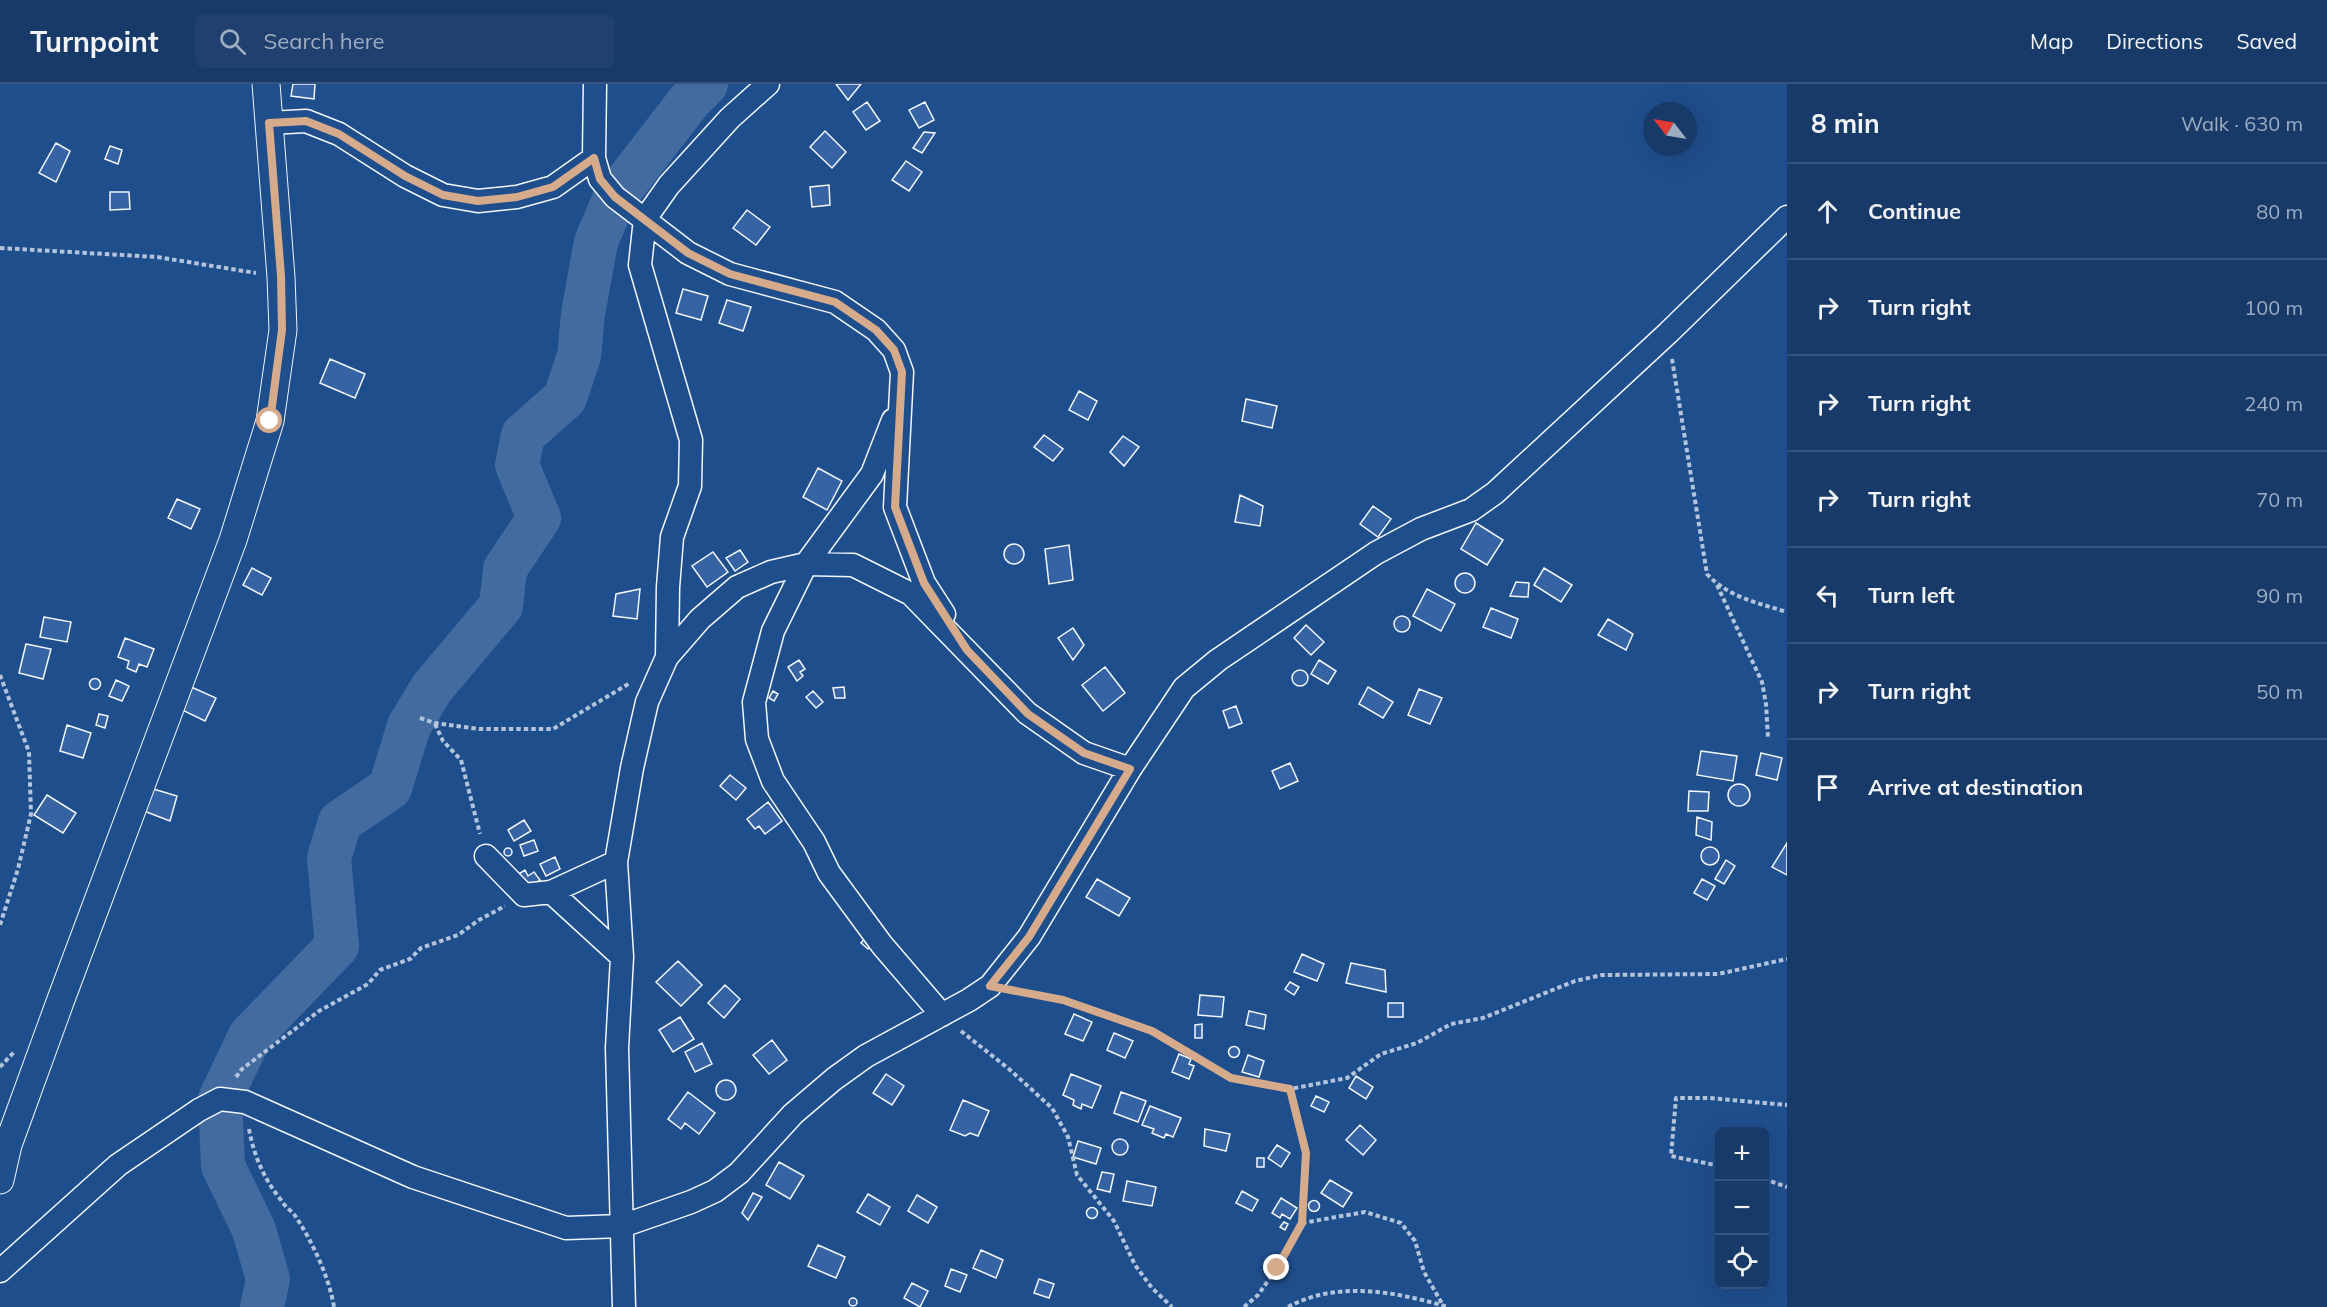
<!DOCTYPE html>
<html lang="en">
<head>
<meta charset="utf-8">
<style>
	:root { --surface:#173a69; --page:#20416f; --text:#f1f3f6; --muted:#9eadc0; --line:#36547d }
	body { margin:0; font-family:Mulish,sans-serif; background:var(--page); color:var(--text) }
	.controls { position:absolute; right:18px; bottom:18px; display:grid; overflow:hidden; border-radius:9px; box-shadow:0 6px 24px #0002 }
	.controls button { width:54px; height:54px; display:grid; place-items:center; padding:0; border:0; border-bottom:2px solid var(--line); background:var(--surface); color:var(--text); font:30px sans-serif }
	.compass { position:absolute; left:1643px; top:18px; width:54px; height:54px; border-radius:50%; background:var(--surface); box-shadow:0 6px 24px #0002; rotate:301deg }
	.stop { position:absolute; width:18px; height:18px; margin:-14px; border:4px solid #d6ab8b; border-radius:50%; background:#fff }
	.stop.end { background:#d6ab8b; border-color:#fff; box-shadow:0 2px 6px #0008 }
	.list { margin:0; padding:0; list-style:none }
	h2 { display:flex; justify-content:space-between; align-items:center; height:78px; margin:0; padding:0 24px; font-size:26px }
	h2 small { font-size:20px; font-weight:400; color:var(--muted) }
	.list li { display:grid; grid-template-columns:39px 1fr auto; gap:18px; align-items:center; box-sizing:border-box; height:96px; padding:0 24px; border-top:2px solid var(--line) }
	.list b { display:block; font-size:22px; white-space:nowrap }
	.list em { font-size:20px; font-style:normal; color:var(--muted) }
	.icon { flex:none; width:33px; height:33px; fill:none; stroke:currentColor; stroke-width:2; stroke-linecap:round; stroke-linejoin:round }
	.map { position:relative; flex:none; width:1787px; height:1223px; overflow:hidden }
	header { display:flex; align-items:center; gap:36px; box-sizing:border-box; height:84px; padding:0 30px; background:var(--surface); border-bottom:2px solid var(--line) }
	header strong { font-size:28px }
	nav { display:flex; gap:33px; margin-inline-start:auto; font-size:21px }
	.search { width:420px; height:54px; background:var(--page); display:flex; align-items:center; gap:15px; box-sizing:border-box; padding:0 21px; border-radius:9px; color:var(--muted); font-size:22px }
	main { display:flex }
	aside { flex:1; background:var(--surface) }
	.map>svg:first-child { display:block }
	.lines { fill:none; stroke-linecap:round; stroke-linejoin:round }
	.river { stroke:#446ba0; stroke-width:44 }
	.building { fill:#3563a3; stroke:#f2f6ff; stroke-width:1.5 }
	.minor-casing { stroke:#f2f6ff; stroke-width:25 }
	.tertiary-casing { stroke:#f2f6ff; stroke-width:29 }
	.path { stroke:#b3c4dc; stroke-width:4; stroke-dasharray:4.5 3; stroke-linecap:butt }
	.minor { stroke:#1f4e8c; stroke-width:22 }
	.tertiary { stroke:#1f4e8c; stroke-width:27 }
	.route { stroke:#d6ab8b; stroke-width:8 }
</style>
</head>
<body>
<header>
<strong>Turnpoint</strong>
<div class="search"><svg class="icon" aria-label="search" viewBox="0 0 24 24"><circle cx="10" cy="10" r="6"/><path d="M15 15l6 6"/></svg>Search here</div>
<nav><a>Map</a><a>Directions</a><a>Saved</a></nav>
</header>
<main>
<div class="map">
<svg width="1787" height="1223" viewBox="0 0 1787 1223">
	<rect width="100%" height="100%" fill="#1f4e8c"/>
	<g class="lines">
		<path class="river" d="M262,1223L268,1195L254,1146L223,1082L220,1015L250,952L337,862L329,774L340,738L390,704L409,642L432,604L501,522L505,485L539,434L517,381L523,351L565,314L579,272L583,230L596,158L615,113L690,16L706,0"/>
	</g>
	<path class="building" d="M293,0H315L314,15L291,12Z
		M836,0H861L848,16Z
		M867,18L880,37L866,46L853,28Z
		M925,18L934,36L919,44L909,26Z
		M825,47L846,68L832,84L810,63Z
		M924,48L935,49L922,69L913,64Z
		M56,59L70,67L56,98L39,89Z
		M110,62L122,66L118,80L105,75Z
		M906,77L922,88L909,107L892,96Z
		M829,101L830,121L812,123L810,103Z
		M110,108H129L130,125L110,126Z
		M747,126L770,143L756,161L733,144Z
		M683,205L708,212L701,236L676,229Z
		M727,216L751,223L743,247L719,239Z
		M330,275L365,290L355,314L320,299Z
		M1079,307L1097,317L1088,336L1069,326Z
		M1246,315L1277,322L1272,344L1242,337Z
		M1044,351L1063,365L1053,377L1034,363Z
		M1123,352L1139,363L1124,382L1110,368Z
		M818,384L842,397L827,426L803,413Z
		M1240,411L1263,422L1260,442L1235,438Z
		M177,415L200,425L191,445L168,434Z
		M1373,422L1391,435L1378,453L1360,440Z
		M1476,439L1503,456L1487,481L1461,465Z
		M1004 470a10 10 0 1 1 20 0a10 10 0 1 1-20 0Z
		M1069,461L1073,496L1049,500L1045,465Z
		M740,466L748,478L735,487L726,474Z
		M713,468L728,488L707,503L692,482Z
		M252,484L271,494L262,511L243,501Z
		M1544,484L1572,501L1561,518L1534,501Z
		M1455 499a10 10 0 1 1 20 0a10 10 0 1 1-20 0Z
		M1516,498L1529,499L1528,513L1510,512Z
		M640,505L637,535L613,532L616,510Z
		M1427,505L1455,520L1441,547L1413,532Z
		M1491,524L1518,535L1511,554L1483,543Z
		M1394 540a8 8 0 1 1 16 0a8 8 0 1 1-16 0Z
		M44,533L71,538L67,558L40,553Z
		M1608,535L1633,550L1626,566L1598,551Z
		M1306,541L1324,558L1311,571L1294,554Z
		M1073,544L1084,561L1073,576L1058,554Z
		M125,554L154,565L147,583L139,580L136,588L127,584L129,577L118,573Z
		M26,560L51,565L43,595L19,589Z
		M799,576L805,585L800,588L803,592L797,597L788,583Z
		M1319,576L1336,587L1328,600L1311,590Z
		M1105,583L1125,609L1103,627L1082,601Z
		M1292 594a8 8 0 1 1 16 0a8 8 0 1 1-16 0Z
		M89.5 600a5.5 5.5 0 1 1 11 0a5.5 5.5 0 1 1-11 0Z
		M116,596L129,602L122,617L109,612Z
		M189,602L216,614L205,637L178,624Z
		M844,603L845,614H835L833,604Z
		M1368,603L1393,618L1383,634L1359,620Z
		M1419,605L1442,614L1430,640L1408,631Z
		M773,607L778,610L774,617L769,614Z
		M813,607L823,618L816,624L806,613Z
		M1236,622L1242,639L1229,644L1223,627Z
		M99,630L108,632L105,644L96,641Z
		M67,641L91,649L83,674L60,667Z
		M1701,667L1737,672L1733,697L1697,691Z
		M1761,669L1782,674L1777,696L1756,691Z
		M1290,679L1298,697L1280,705L1272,687Z
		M730,691L746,704L736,716L720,702Z
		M1728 711a11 11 0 1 1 22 0a11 11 0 1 1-22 0Z
		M150,704L177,712L170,737L144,727Z
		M1689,707L1709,708L1708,727H1688Z
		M47,711L76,729L63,749L34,731Z
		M768,718L782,737L765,750L759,742L755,745L747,735Z
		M1697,733L1712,738L1711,756L1696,751Z
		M524,736L531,747L514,757L508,746Z
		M534,756L538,767L524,772L520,761Z
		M1787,759V791L1772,783Z
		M1701 772a9 9 0 1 1 18 0a9 9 0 1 1-18 0Z
		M504 768a4 4 0 1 1 8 0a4 4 0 1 1-8 0Z
		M555,773L560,785L546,792L540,780Z
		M1726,776L1735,782L1724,800L1715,795Z
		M525,786L528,792L534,788L540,796L527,805L517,791Z
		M1097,795L1130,814L1119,832L1086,813Z
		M1702,795L1715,802L1707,816L1694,809Z
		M866,853L873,859L868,865L861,859Z
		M1302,870L1324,880L1317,897L1294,888Z
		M678,877L702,901L681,922L656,898Z
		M1351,879L1385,886L1386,908L1346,899Z
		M1290,898L1299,903L1294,911L1285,905Z
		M725,901L740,915L724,934L708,919Z
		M1200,911L1224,913L1222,933L1198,931Z
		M1388,919H1403V933H1388Z
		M1249,927L1266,931L1264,945L1246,941Z
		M1074,930L1092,938L1083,957L1065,950Z
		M680,933L694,955L673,968L659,946Z
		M1202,940V954H1195V941Z
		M1114,949L1133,957L1125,974L1107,966Z
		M772,956L787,976L769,990L753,971Z
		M702,959L712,980L695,988L685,968Z
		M1228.5 968a5.5 5.5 0 1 1 11 0a5.5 5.5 0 1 1-11 0Z
		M1179,970L1191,975L1189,980L1194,982L1189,995L1172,988Z
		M1248,971L1264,977L1259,993L1242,988Z
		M886,990L904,1002L892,1021L873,1009Z
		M1071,990L1101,1002L1092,1024L1082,1020L1081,1025L1073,1021L1074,1016L1063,1011Z
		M1356,992L1373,1003L1366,1015L1349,1004Z
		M716 1006a10 10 0 1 1 20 0a10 10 0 1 1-20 0Z
		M688,1008L715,1029L699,1050L685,1039L681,1045L668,1035Z
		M1121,1008L1146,1017L1138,1038L1114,1029Z
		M1316,1012L1329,1018L1324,1028L1311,1022Z
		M963,1016L989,1027L978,1052L970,1049L965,1052L950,1046Z
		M1150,1022L1181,1034L1173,1053L1166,1050L1164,1054L1152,1049L1154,1045L1142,1041Z
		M1360,1041L1376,1056L1363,1071L1346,1056Z
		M1205,1045L1230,1050L1226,1067L1204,1062Z
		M1112 1063a8 8 0 1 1 16 0a8 8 0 1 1-16 0Z
		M1078,1057L1101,1064L1096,1080L1073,1073Z
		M1277,1061L1290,1069L1281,1083L1268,1074Z
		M1257,1074H1264V1083H1257Z
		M779,1078L804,1092L790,1115L766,1101Z
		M1102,1088L1114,1090L1110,1108L1097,1105Z
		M1330,1096L1352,1109L1343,1123L1321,1109Z
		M1127,1097L1156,1103L1152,1122L1123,1117Z
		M1242,1107L1258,1116L1252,1127L1236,1119Z
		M753,1109L762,1113L748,1136L742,1129Z
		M868,1110L890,1123L880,1141L857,1128Z
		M917,1111L937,1123L928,1139L908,1127Z
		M1281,1114L1297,1124L1290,1135L1282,1130L1280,1134L1272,1129Z
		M1308.5 1122a5.5 5.5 0 1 1 11 0a5.5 5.5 0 1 1-11 0Z
		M1086.5 1129a5.5 5.5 0 1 1 11 0a5.5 5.5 0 1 1-11 0Z
		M1284,1138L1288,1140L1285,1146L1280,1143Z
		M818,1161L845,1173L836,1194L808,1182Z
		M981,1166L1003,1176L996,1194L973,1184Z
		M951,1185L967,1191L960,1208L945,1202Z
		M1039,1195L1054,1200L1049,1214L1034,1209Z
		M912,1199L928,1207L920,1223L904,1214Z
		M849 1218a4 4 0 1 1 8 0a4 4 0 1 1-8 0Z"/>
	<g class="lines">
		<defs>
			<path id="minor" d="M595,0L594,74L600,95L615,113L688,169L730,190L835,218L876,246L894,266L902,288L895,423L924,499L944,530
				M269,39L306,37L339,50L405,92L443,111L478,117L517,113L553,103L594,74
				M893,336L872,390L806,480L773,547L754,618L757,655L773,697L814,758L829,789L882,861L942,931
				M667,573L668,503L672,453L690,402L691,356L640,181L645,135L669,101L730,34L768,0
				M486,772L524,811L551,808L616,778
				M551,808L622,873
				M0,1187L118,1081L199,1026L220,1015L245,1018L413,1093L566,1144L622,1142L691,1118L715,1107L739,1089L793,1030L834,995L866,972L969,916L990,902L1029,853L1130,685L1184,604L1218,576L1376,469L1421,445L1471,426L1495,409L1668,249L1787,133
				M624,1223L617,964L622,873L616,778L632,684L647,618L667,573L700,535L737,503L771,488L806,480L853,481L911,510L1027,629L1084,669L1130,685"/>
			<path id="tertiary" d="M0,1096L8,1061L60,918L233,456L270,337L283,246L281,193L266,0"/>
		</defs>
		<use href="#minor" class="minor-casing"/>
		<use href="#tertiary" class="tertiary-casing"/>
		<path class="path" d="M0,164L157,173L256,189
			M1672,275L1707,490C1728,513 1758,519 1787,528
			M1717,501L1762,598L1766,620L1768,654
			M0,591L29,668L31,730L18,785L0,841
			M420,634L435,639L479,645H553L630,599
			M435,640L443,657L461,676L480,750
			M1014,907L1039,910L1063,916L1152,947L1231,994L1290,1005L1347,994L1381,970L1417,959L1451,940L1483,934L1575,897L1602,891L1718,890L1787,875
			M961,947L1009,985L1052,1024L1068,1053L1077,1091L1114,1137L1135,1181L1152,1204L1172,1223
			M0,983L14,968
			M236,993L242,985L319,927L368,900L380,886L410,875L421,864L458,851L479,836L505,822
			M249,1045C254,1072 264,1095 281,1116C285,1123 292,1127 296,1133C313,1159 329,1193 334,1223
			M1720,1082L1671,1072L1676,1014H1709L1787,1021
			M1764,1095L1787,1103
			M1302,1139L1365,1128L1401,1139L1415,1157L1424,1188L1444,1223
			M1244,1223L1258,1211L1277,1184L1302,1139L1306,1069L1290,1005
			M1288,1223C1337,1196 1397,1208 1448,1223"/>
		<use href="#minor" class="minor"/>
		<use href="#tertiary" class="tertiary"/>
	</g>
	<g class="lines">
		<path class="route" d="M270,337L282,246L281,192L269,39L306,37L339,50L405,92L443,111L478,117L517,113L553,103L594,74L600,95L615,113L688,169L730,190L835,218L876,246L894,266L902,288L895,423L924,499L967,566L1028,630L1084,669L1130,685L1029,853L990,902L1063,916L1152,947L1231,994L1290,1005L1306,1069L1302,1139L1277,1184"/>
	</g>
</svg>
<div class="controls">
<button>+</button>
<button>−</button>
<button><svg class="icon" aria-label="locate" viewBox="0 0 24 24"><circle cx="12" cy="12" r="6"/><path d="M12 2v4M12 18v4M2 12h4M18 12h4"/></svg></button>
</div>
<svg class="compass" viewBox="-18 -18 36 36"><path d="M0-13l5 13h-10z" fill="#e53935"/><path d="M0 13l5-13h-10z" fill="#9eadc0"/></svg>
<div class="stop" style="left:270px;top:337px"></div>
<div class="stop end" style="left:1277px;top:1184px"></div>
</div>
<aside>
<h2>8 min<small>Walk · 630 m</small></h2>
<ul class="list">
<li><svg class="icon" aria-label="ahead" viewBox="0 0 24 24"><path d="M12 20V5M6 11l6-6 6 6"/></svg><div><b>Continue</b></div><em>80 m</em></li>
<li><svg class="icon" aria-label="right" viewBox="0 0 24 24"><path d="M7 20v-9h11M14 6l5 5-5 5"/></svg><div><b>Turn right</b></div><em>100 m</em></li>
<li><svg class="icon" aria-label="right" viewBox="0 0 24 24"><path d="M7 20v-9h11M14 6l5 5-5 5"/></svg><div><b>Turn right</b></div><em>240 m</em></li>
<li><svg class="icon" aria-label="right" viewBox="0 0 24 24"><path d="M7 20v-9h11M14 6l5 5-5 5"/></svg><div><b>Turn right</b></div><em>70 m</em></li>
<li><svg class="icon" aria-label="left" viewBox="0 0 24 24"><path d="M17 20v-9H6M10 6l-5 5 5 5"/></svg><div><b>Turn left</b></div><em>90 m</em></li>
<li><svg class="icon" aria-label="right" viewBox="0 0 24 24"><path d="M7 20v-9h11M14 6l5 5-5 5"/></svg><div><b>Turn right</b></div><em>50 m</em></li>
<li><svg class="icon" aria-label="arrive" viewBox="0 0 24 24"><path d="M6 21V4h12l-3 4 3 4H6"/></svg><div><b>Arrive at destination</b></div></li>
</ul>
</aside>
</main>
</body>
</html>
